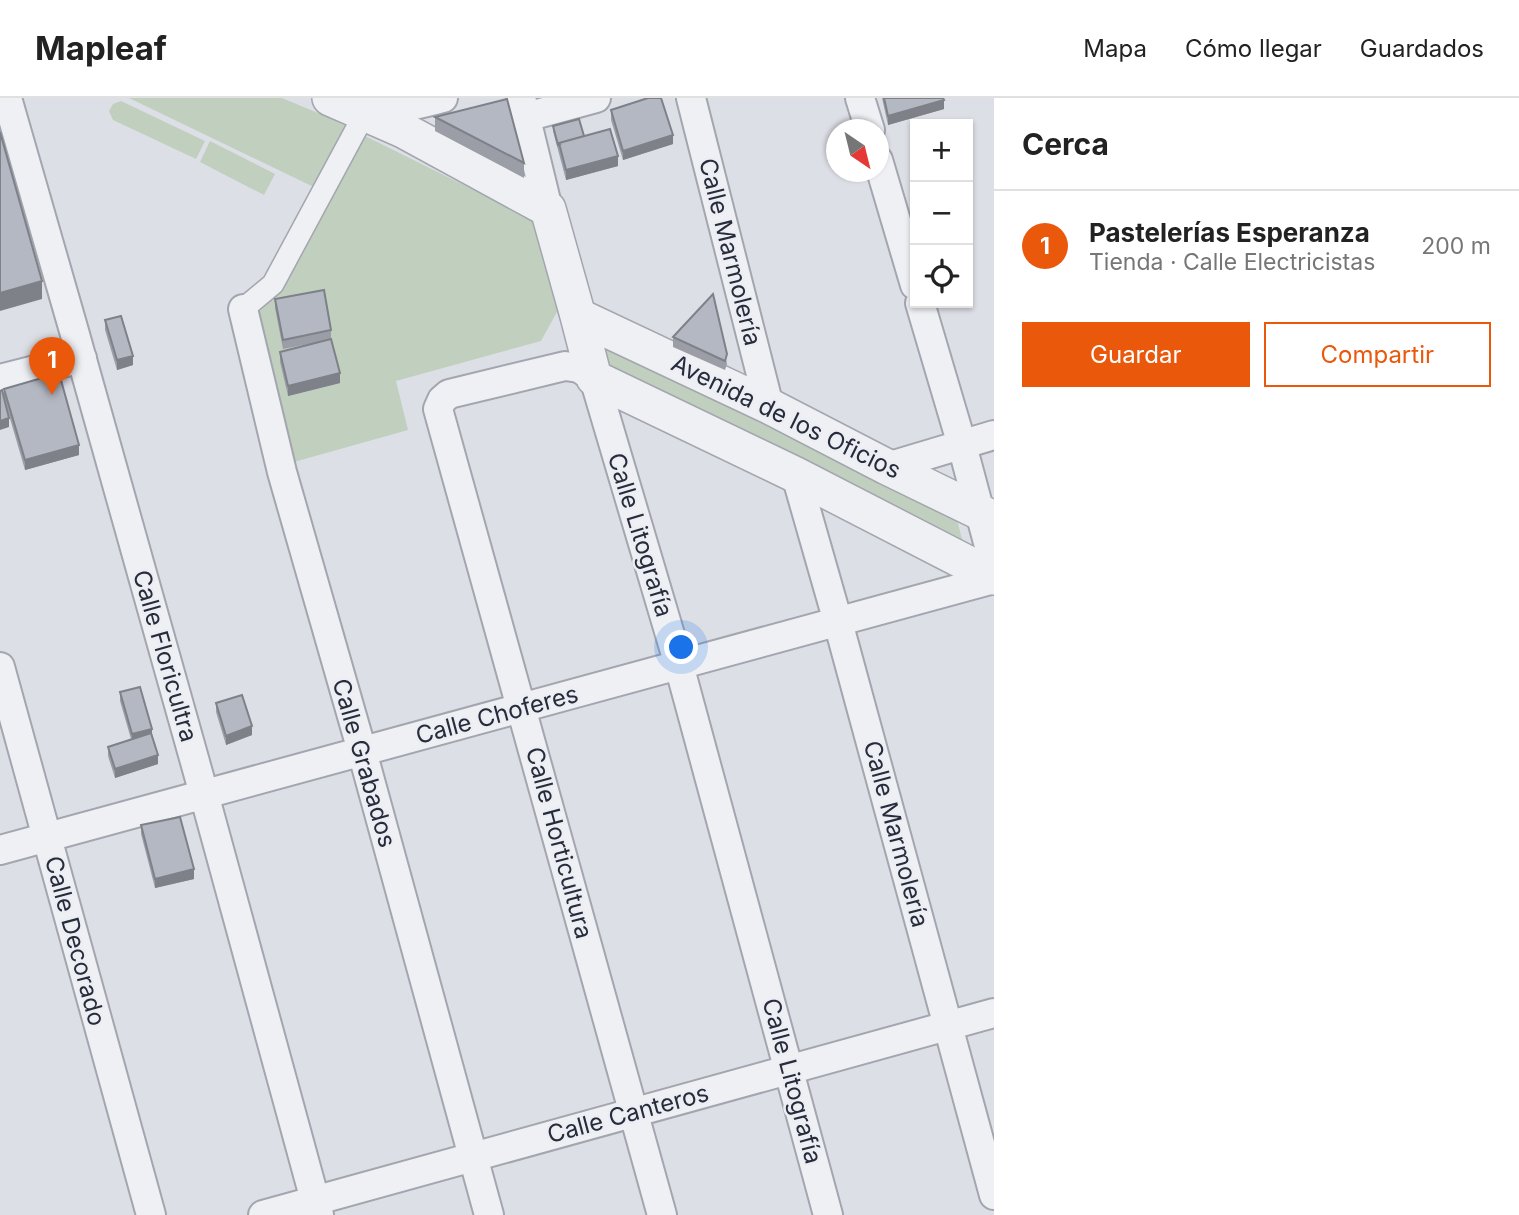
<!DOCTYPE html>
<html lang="es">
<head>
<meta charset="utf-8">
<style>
	:root { --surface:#fff; --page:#f2f2f2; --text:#222; --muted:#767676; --line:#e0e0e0; --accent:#ea580c }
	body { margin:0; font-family:Inter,sans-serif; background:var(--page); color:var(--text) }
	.controls { position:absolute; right:21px; top:21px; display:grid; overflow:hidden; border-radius:0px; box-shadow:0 2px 5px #0004 }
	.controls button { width:63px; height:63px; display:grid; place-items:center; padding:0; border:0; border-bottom:2px solid var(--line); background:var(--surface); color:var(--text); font:35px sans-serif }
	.compass { position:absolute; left:826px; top:21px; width:63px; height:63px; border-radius:50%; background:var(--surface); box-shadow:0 2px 5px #0004; rotate:145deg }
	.you { position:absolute; left:682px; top:550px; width:24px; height:24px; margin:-18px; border:5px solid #fff; border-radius:50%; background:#1a73e8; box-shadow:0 0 0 10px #1a73e833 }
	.badge { display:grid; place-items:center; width:46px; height:46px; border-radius:50%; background:var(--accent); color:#fff; font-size:23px; font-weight:700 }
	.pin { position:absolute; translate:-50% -58px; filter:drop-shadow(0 2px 4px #0008) }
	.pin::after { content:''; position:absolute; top:37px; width:24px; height:21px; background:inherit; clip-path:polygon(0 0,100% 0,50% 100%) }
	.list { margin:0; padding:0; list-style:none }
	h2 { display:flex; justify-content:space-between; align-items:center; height:91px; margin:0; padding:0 28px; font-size:30px }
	h2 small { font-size:23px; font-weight:400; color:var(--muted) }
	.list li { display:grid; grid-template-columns:46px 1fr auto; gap:21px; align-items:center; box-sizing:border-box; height:112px; padding:0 28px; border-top:2px solid var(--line) }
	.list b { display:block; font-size:26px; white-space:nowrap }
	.list p { margin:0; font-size:23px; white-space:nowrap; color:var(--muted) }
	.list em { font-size:23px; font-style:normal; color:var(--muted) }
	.actions { display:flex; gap:14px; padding:21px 28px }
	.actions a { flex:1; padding:16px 0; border:2px solid var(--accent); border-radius:0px; text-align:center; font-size:24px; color:var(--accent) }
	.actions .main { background:var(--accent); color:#fff }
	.icon { flex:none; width:38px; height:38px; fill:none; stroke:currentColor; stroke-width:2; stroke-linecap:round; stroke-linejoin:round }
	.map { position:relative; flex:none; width:994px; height:1117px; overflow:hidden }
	header { display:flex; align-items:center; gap:42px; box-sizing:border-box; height:98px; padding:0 35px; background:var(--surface); border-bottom:2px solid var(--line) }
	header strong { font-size:33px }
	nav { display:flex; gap:38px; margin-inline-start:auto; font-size:24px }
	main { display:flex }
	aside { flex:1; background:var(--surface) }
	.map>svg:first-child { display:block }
	.green { fill:#c1cfbe }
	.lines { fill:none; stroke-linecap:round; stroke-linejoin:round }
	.pedestrian-casing { stroke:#a3a6af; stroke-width:24 }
	.minor-casing { stroke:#a3a6af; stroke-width:32 }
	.tertiary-casing { stroke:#a3a6af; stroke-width:38 }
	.pedestrian { stroke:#eff0f4; stroke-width:21 }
	.minor { stroke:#eff0f4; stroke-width:28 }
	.tertiary { stroke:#eff0f4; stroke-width:35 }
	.wall { fill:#9b9ea7 }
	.shaded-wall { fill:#7e8188 }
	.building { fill:#b4b8c2; stroke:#7e8188; stroke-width:2 }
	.labels { text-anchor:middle; stroke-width:5; stroke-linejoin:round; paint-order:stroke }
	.street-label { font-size:24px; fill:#272c3b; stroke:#eceef4 }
</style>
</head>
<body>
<header>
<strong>Mapleaf</strong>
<nav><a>Mapa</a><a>Cómo llegar</a><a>Guardados</a></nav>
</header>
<main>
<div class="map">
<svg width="994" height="1117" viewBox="0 0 994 1117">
	<rect width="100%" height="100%" fill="#dddfe6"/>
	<path class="green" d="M129,0H282L325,18L536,123L558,212L541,243L396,283L408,332L294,364L254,211L318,91Z
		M121,3L205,43L196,61L113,22L109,13L113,6Z
		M210,43L275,76L264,97L200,64Z
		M601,239L955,414L964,449L605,270Z"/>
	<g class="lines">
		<defs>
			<path id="pedestrian" d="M243,211L273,186L365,15"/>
			<path id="minor" d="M7,0L74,233L204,696L319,1117
				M521,0L548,111
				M691,0L769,308
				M860,0L870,32
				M362,11C390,14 415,7 443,0
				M526,19L596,0
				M878,62L915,187
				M920,205L962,347L994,467
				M243,211L282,374L362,653L489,1117
				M0,281L82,260
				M887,369L994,337
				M796,377L838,524L994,1097
				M0,569L151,1117
				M0,752L994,481
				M263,1117L994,915
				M662,1117L438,311L442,302L449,296L565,268L579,270L594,280L679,567L828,1117"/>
			<path id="tertiary" d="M330,0L403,32L548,111L578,218L594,280L796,377L994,479
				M578,218L769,308L887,369L994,421"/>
		</defs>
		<use href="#pedestrian" class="pedestrian-casing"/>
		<use href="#minor" class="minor-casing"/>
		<use href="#tertiary" class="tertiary-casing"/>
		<use href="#pedestrian" class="pedestrian"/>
		<use href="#minor" class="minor"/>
		<use href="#tertiary" class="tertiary"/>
	</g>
	<path class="wall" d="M882,0H943L944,11L888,27Z
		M611,12L673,46L623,62L611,22Z
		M435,19L524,65V80L435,33Z
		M553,28L584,38L618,68L566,82L553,33Z
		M713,196L727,266L725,272L673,249V239Z
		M275,201L331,232V242L340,285L288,298L280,264V254L314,245L283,251L275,210Z
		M105,222L133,267L117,272L105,232Z
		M4,291L79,357L25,372L4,300Z
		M120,594L152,636L158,666L115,680L108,658V649L131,641L120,603Z
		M216,605L252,637L226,647L216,614Z
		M141,727L194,781L155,790L141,736Z"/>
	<path class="shaded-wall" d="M944,2V11L888,27V18Z
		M673,37V46L623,62V53Z
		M618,58V68L566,82V72Z
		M42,183V201L0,213V195Z
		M133,258V267L117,272V262Z
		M340,275V285L288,298V288Z
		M9,320V329L0,332V323Z
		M79,347V357L25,372V362Z
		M252,628V637L226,647V638Z
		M152,631V640L132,646V636Z
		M158,657V666L115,680V671Z
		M194,771V781L155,790V781Z"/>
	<path class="building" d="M648,0H661L673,37L623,53L611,12Z
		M884,0H943L944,2L888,18Z
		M507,1L524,65L435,19Z
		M579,21L584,38L559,45L560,46L558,47L553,28Z
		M610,31L618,58L566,72L559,45Z
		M0,34L42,183L0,195Z
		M324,192L331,232L283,242L275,201Z
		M713,196L727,256L725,263L673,239Z
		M121,218L133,258L117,262L105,222Z
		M331,241L340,275L288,288L280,254Z
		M59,275L79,347L25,362L4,291Z
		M2,292L9,320L0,323V293Z
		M140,589L152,631L132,636L120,594Z
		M242,597L252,628L226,638L216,605Z
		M151,635L158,657L115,671L108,649Z
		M180,719L194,771L155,781L141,727Z"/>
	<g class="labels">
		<g class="street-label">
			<text transform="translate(730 154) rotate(76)" y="8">Calle Marmolería</text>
			<text transform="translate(786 319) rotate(26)" y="8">Avenida de los Oficios</text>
			<text transform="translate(640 437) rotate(73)" y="8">Calle Litografía</text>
			<text transform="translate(165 558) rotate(74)" y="8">Calle Floricultra</text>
			<text transform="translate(497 617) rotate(-15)" y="8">Calle Choferes</text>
			<text transform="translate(364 665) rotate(74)" y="8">Calle Grabados</text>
			<text transform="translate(896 736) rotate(75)" y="8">Calle Marmolería</text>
			<text transform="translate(559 745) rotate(75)" y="8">Calle Horticultura</text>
			<text transform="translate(75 843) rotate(75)" y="8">Calle Decorado</text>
			<text transform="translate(792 983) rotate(75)" y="8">Calle Litografía</text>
			<text transform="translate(628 1016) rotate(-15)" y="8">Calle Canteros</text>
		</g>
	</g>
</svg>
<div class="controls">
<button>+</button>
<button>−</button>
<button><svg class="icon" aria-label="locate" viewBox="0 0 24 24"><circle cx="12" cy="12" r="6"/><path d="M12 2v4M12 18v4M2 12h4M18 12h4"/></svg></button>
</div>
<svg class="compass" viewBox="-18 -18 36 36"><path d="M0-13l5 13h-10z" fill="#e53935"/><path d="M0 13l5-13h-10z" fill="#767676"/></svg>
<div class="you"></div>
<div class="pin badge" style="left:52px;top:297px">1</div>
</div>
<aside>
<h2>Cerca<small></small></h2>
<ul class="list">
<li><span class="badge">1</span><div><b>Pastelerías Esperanza</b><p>Tienda · Calle Electricistas</p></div><em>200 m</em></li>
</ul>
<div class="actions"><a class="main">Guardar</a><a>Compartir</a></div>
</aside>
</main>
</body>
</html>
